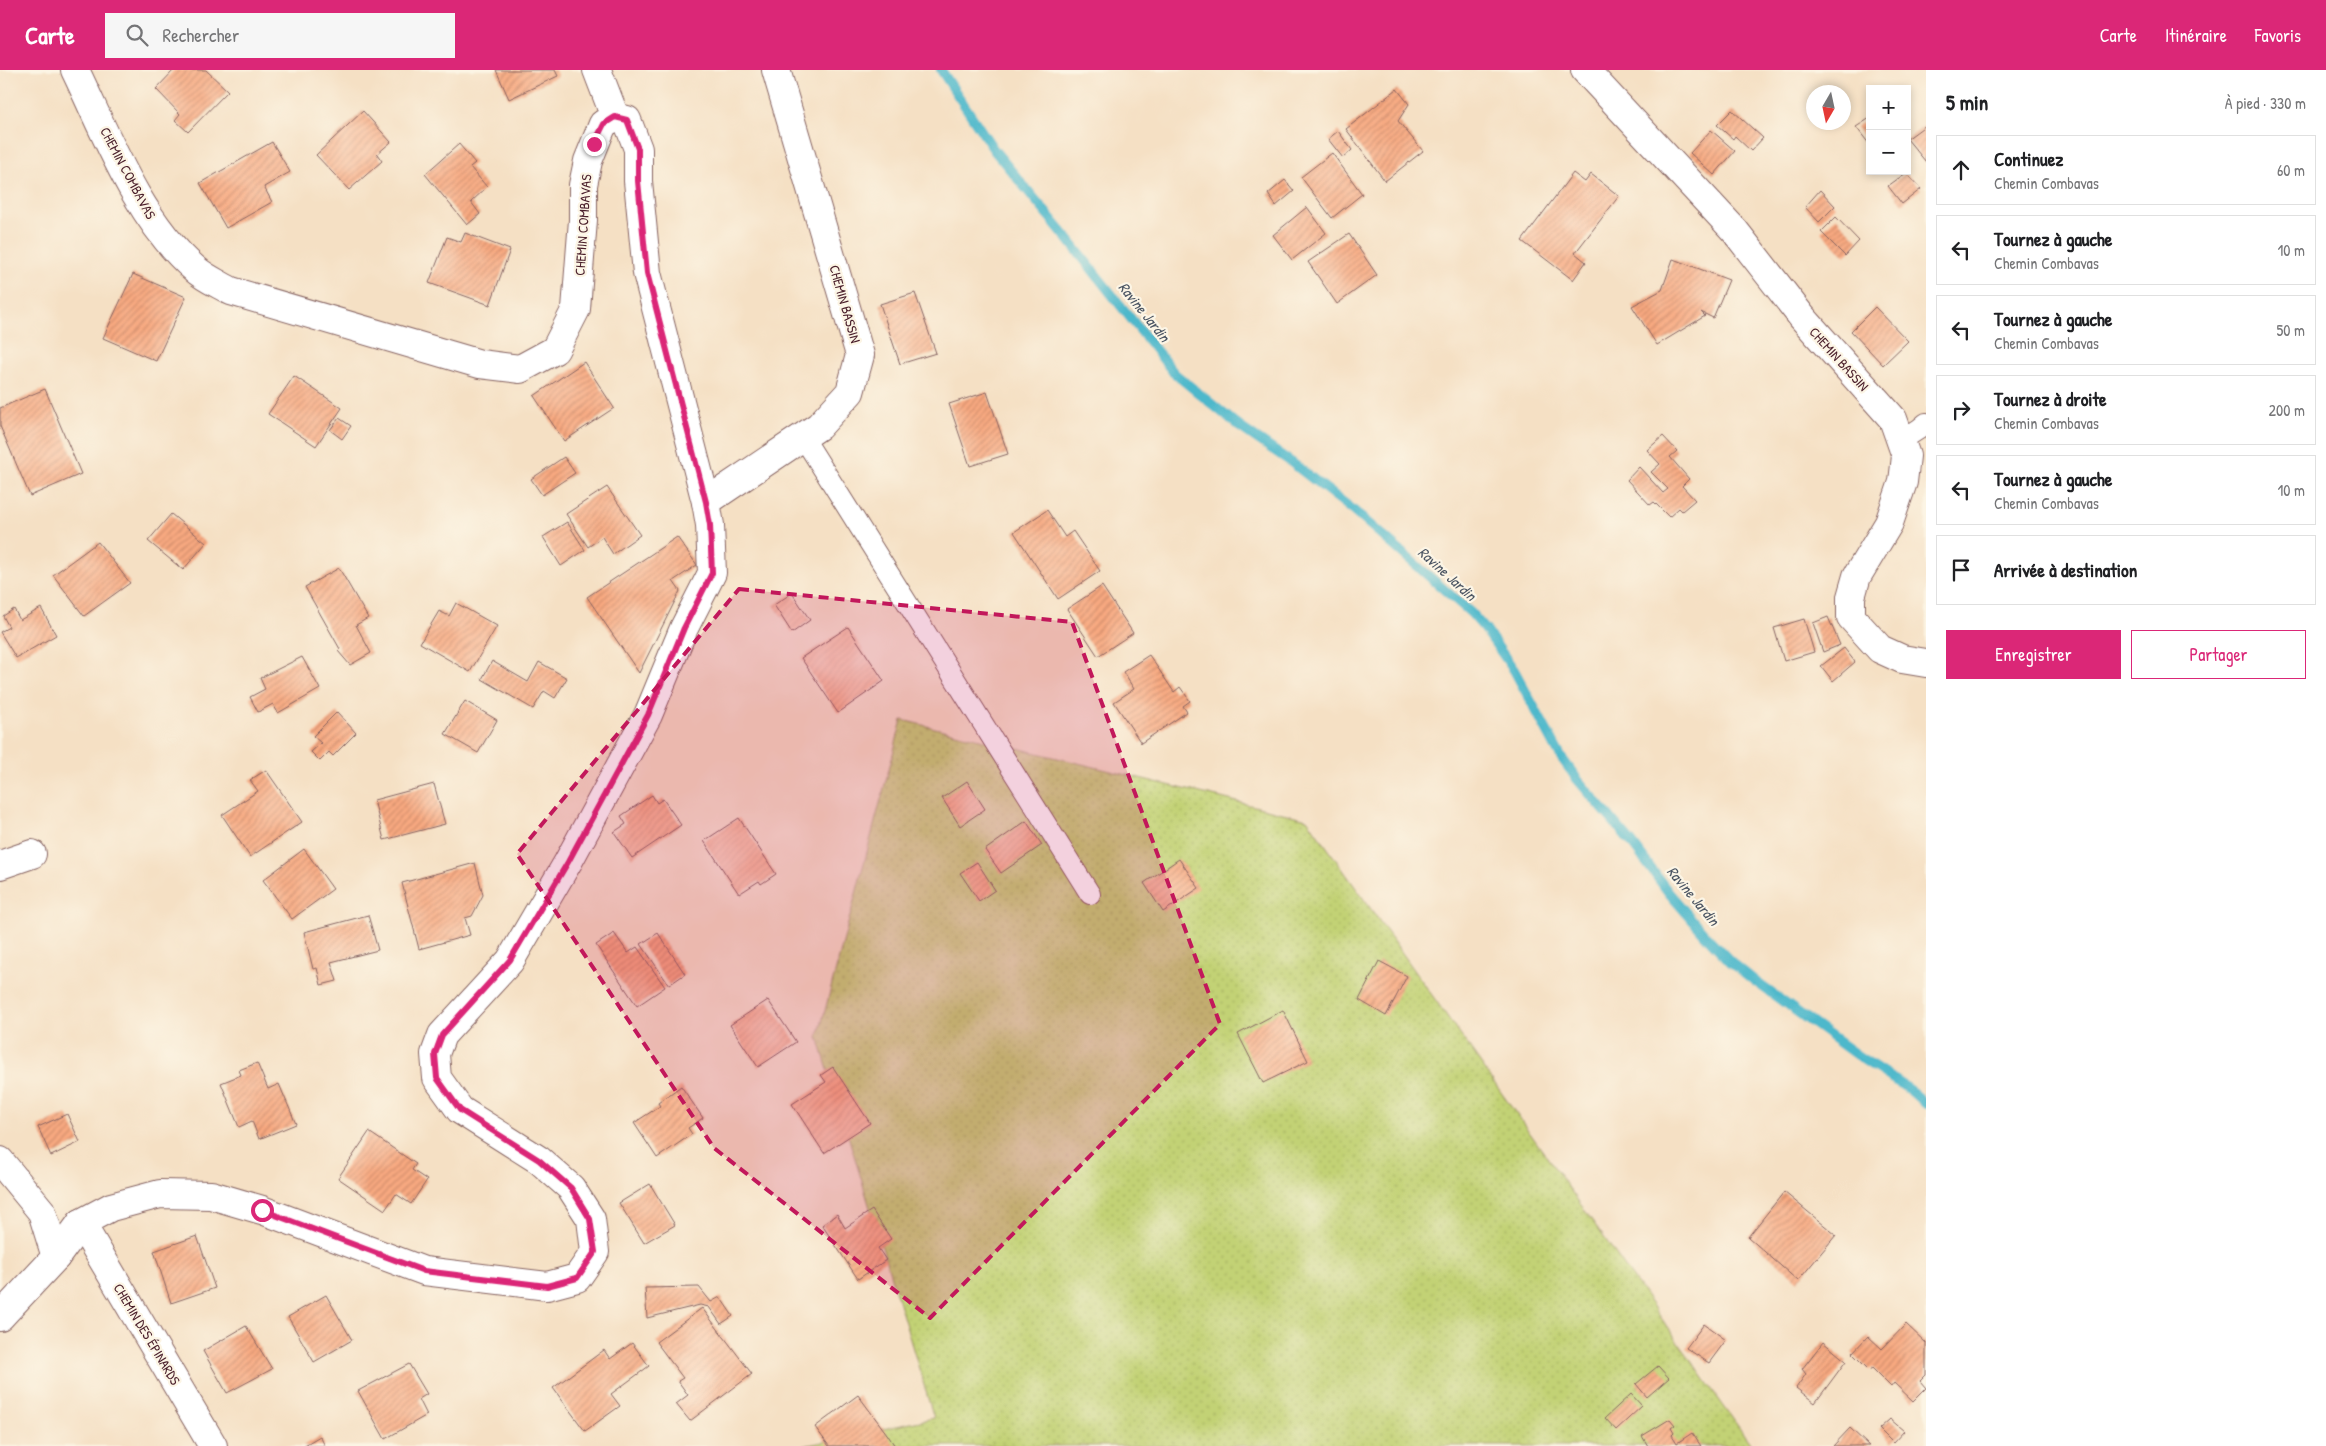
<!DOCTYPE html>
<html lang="fr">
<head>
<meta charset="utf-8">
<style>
	:root { --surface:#fff; --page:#f6f6f6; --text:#202124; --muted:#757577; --line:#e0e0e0; --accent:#db2777 }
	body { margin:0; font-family:"Patrick Hand",sans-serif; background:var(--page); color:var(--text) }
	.controls { position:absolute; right:15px; top:15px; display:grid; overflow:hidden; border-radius:0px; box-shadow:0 2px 8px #0003 }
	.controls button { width:45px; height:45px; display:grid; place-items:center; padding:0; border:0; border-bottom:1px solid var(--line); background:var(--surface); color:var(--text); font:25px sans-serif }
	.compass { position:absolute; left:1806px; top:15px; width:45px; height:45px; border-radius:50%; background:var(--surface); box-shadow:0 2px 8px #0003; rotate:189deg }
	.stop { position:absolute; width:15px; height:15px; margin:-11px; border:4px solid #db2777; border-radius:50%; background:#fff }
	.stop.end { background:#db2777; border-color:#fff; box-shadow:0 1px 5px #0008 }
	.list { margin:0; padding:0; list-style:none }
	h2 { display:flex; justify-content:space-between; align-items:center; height:65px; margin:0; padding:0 20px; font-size:21px }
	h2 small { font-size:16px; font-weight:400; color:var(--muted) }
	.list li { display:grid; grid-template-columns:32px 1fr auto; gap:15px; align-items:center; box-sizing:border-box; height:70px; margin:0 10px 10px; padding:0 10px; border:1px solid var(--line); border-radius:0px }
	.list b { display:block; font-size:19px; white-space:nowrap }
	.list p { margin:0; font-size:16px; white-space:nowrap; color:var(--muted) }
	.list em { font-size:16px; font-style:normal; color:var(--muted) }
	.actions { display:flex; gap:10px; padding:15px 20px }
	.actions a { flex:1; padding:11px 0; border:1px solid var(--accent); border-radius:0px; text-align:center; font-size:18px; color:var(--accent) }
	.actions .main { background:var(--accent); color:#fff }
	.icon { flex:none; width:28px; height:28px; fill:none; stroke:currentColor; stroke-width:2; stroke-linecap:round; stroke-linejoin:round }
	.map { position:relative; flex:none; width:1926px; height:1376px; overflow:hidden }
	header { display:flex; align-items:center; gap:30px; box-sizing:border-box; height:70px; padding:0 25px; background:var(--accent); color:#fff }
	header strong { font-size:24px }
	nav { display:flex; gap:28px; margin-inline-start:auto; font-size:18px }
	.search { width:350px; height:45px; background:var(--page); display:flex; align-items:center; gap:12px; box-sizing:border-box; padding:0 18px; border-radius:0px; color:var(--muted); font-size:19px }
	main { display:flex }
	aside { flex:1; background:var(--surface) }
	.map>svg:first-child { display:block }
	.grass { fill:url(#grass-dots); stroke:#867850 }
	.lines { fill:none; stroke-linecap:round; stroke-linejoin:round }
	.stream { stroke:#4eb8cb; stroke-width:10 }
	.building { fill:url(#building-hatch) }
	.service-casing { stroke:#866361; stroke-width:22 }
	.minor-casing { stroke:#866361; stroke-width:30 }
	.tertiary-casing { stroke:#866361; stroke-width:30 }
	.service { stroke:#fff; stroke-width:20 }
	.minor { stroke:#fff; stroke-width:28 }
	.tertiary { stroke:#fff; stroke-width:28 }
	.route { stroke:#db2777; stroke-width:6 }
	.marked { fill:#c2185b; fill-opacity:0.2; stroke:#c2185b; stroke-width:4; stroke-dasharray:10 6; stroke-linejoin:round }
	.labels { text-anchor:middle; stroke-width:4.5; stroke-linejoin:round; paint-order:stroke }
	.street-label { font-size:14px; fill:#4a1f2b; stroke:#fcf5e5 }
	.water-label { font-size:15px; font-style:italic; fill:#4b5563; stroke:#fcf5e5 }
</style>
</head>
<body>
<header>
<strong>Carte</strong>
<div class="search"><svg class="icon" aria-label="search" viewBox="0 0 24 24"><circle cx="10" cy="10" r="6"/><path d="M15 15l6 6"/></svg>Rechercher</div>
<nav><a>Carte</a><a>Itinéraire</a><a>Favoris</a></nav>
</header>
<main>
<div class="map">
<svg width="1926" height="1376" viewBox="0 0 1926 1376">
	<defs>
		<pattern id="grass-dots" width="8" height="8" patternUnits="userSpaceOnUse" patternTransform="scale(1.25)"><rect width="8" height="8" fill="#c2d274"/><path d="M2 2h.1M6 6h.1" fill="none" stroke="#a8b465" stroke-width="1.8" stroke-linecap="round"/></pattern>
		<pattern id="building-hatch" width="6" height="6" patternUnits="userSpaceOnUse" patternTransform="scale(1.25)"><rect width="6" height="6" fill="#f8a980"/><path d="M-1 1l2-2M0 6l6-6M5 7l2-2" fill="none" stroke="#cb8969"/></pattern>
	</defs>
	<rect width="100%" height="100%" fill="#fcf5e5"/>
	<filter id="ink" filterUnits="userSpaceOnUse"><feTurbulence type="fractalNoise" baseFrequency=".02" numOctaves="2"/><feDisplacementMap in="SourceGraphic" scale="10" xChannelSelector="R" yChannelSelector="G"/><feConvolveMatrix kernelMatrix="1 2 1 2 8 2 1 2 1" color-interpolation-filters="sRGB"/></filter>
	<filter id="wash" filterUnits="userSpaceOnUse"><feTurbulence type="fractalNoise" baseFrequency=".0096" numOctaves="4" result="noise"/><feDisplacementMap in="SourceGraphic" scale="20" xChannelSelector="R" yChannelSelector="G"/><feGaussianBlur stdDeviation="1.12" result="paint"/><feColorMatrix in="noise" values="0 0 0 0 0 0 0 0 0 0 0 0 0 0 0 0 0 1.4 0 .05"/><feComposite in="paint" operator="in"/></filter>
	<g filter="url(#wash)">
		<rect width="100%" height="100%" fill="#f5e0c4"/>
		<path class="grass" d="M902,650L1307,749L1752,1376H804L934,1348L818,967Z"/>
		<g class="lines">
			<path class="stream" d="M941,0L994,80L1067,168L1174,303L1240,357L1291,392L1353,440L1471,543L1485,559L1514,600L1561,687L1577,709L1632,773L1669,823L1708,868L1730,891L1756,912L1858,986L1910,1020L1926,1034"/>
		</g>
		<g id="blocks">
			<path class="building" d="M174,0H206L228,21L188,62L175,50L180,44L156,19Z
				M496,0H555L558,6L509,29Z
				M1397,19L1409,34L1398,51L1423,81L1385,111L1346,59Z
				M1732,40L1763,68L1751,81L1735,66L1733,69L1717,55Z
				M363,41L391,72L377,84L382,91L349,120L316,85Z
				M1870,48V75L1856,57Z
				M1926,55V92L1907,69Z
				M1711,60L1735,81L1714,105L1690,83Z
				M1338,61L1352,80L1343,88L1328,69Z
				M272,72L290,102L264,117L272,132L226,158L200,113Z
				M459,74L475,93L470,97L487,117L471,132L480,144L467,155L425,104Z
				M1332,83L1362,124L1332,148L1301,107Z
				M1573,103L1585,112L1591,104L1619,126L1575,183L1586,192L1573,210L1522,171Z
				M1906,103L1921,119L1902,134L1888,116Z
				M1285,110L1294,121L1276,136L1268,124Z
				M1820,120L1835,136L1819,152L1805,137Z
				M1307,137L1326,163L1292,190L1273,165Z
				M1836,147L1859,171L1845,186L1821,162Z
				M465,163L510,180L490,235L429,213L447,167L461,172Z
				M1349,164L1377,205L1337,234L1308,192Z
				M1673,189L1729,210L1713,248L1701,242L1705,246L1657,275L1632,236L1662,220Z
				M133,204L186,227L156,291L103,268Z
				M915,223L936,283L900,294L880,234Z
				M1875,237L1908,271L1883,295L1851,261Z
				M584,292L614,338L564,371L534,326Z
				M294,306L342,338L316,376L268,344Z
				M45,319L81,404L30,426L0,356V338Z
				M987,322L1008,384L970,396L949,334Z
				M339,348L351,356L342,369L330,360Z
				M1663,366L1677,381L1670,387L1689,409L1682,416L1695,430L1682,441L1679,438L1669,447L1654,432L1650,435L1627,410L1639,397L1663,423L1668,419L1651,402L1660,394L1647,380Z
				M564,387L575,403L542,425L531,409Z
				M607,417L640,465L613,484L602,467L588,477L566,444Z
				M1047,440L1065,467L1073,461L1100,501L1058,529L1014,462Z
				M171,444L206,473L183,500L148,471Z
				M567,452L585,480L561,496L543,467Z
				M677,467L697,495L673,511L680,521L639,603L587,527Z
				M98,472L130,513L84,546L53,505Z
				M339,498L368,548L356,555L371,583L350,595L338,581L340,579L305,517Z
				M1102,516L1133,563L1098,586L1067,539Z
				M792,523L810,550L792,563L774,535Z
				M456,533L497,556L470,602L420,573L439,541L449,546Z
				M41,538L56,565L16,588L0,562L9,557L3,546L14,539L20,550Z
				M1828,547L1840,575L1823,582L1813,553Z
				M1804,549L1814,582L1784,591L1774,558Z
				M848,557L884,611L838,643L801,588Z
				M1844,578L1855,592L1833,611L1821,596Z
				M1149,585L1174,622L1180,617L1190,631L1183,636L1187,642L1141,673L1114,632L1134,619L1123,602Z
				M302,587L320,619L278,643L273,634L258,642L250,627L265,619L260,608Z
				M492,591L528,612L539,592L567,608L555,628L544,621L533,639L482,609Z
				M465,631L497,650L478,683L445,664Z
				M337,642L356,663L333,686L329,682L320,691L311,682L321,673L313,666Z
				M266,700L302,752L250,787L222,745L258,721L250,710Z
				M967,711L985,739L960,756L942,728Z
				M434,714L445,754L384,770L374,730Z
				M652,725L657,733L663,729L681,755L632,788L614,762L626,754L621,746Z
				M739,748L776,804L761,814L759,811L739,824L704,771Z
				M1026,751L1042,775L1001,803L985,780Z
				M304,779L333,819L292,849L263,810Z
				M1179,789L1199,818L1163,842L1144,813Z
				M977,792L995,820L979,831L960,803Z
				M475,793L483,825L472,846L465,848L470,865L419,879L402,813Z
				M368,845L378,880L331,892L337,911L321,915L317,898L313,899L304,862Z
				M614,863L628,883L637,877L665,917L637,936L596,875Z
				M658,863L685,904L669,915L641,874Z
				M1379,891L1407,906L1386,946L1359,930Z
				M768,930L796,972L758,997L730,955Z
				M1283,940L1308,991L1263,1013L1238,964Z
				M257,993L268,1019L279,1014L296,1054L259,1069L252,1051L239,1057L221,1013L241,1005L239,1000Z
				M833,997L870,1053L824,1083L792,1034L826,1012L821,1005Z
				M681,1016L703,1048L688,1058L692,1064L657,1088L634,1053L660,1036L658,1033Z
				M67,1044L80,1072L51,1086L38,1057Z
				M369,1062L416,1094L412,1100L427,1110L411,1134L396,1124L385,1140L338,1108Z
				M650,1114L675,1155L644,1173L619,1133Z
				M1784,1122L1836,1165L1798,1211L1748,1167Z
				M872,1140L891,1169L878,1178L886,1190L858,1209L822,1155L837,1144L845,1158Z
				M197,1166L215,1218L171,1233L154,1181Z
				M699,1217L711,1232L720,1227L733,1246L721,1254L709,1237L700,1235L647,1248L645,1218Z
				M326,1225L352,1270L314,1292L288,1247Z
				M702,1238L752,1304L690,1351L676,1334L688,1325L678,1311L683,1308L656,1272Z
				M1704,1254L1726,1270L1709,1293L1686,1278Z
				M1906,1254L1926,1273V1305L1920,1311L1926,1318L1913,1331L1894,1313L1891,1317L1872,1298L1869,1300L1852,1283L1868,1266L1882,1279Z
				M246,1256L272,1299L227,1323L203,1281Z
				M1823,1272L1846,1291L1815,1333L1796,1318L1806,1304L1802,1299Z
				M632,1273L649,1296L611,1324L620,1336L585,1361L553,1318L604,1280L610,1289Z
				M409,1294L427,1324L419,1329L427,1345L385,1369L358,1321Z
				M1658,1296L1669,1308L1647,1327L1636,1314Z
				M1631,1324L1642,1336L1616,1360L1605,1348Z
				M858,1325L887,1364L895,1376H829L815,1357Z
				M1670,1349L1675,1355L1671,1358L1674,1363L1672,1365L1677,1373L1692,1363L1701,1376H1648L1642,1366Z
				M1890,1349L1904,1361L1893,1373L1879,1359Z
				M1850,1358L1869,1376H1833Z
				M320,1366L325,1376H303Z"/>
		</g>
	</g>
	<g filter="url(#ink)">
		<use href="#blocks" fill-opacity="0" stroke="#866361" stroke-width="1"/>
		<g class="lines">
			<defs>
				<path id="service" d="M803,367L1090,824
					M1902,370L1919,359L1926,353"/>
				<path id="minor" d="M597,0L615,47
					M1585,0L1735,161L1802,247L1893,349L1906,386L1903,412L1889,453L1857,506L1851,527V547L1880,579L1902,589L1926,593
					M706,432L819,356L850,322L860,285L776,0
					M0,795L32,784
					M0,1091L42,1142L56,1187
					M81,1153L213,1376"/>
				<path id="tertiary" d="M0,1247L56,1187L81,1153L111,1137L160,1124L211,1125L262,1140L424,1201L547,1216L577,1208L595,1182L591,1149L571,1118L539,1090L460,1040L437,1008L435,984L442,965L510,891L568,792L648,645L684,558L712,503L710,455L706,432L647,203L638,111V79L627,50L615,47L603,54L588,91L583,115V150L576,239L555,280L520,299L480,294L231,221C219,214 205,208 195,199C138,150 107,66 75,0"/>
			</defs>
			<use href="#service" class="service-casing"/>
			<use href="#minor" class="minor-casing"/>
			<use href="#tertiary" class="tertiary-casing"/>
			<use href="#service" class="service"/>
			<use href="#minor" class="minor"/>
			<use href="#tertiary" class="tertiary"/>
		</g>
	</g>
	<g class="lines" filter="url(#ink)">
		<path class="route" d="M262,1140L424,1201L547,1216L577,1208L595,1182L590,1149L571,1118L539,1090L460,1040L437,1008L435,984L442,965L510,890L568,792L648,645L684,558L712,503L710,455L706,432L647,203L638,111V79L627,50L615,47L604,54L594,74"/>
	</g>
	<path class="marked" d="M739,519L1072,552L1220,954L930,1248L714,1078L517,784Z"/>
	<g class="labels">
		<g class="street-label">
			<text transform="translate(128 103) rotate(62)" y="5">CHEMIN COMBAVAS</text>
			<text transform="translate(583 155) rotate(-86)" y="5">CHEMIN COMBAVAS</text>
			<text transform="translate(845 234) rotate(74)" y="5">CHEMIN BASSIN</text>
			<text transform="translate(1839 289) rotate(48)" y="5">CHEMIN BASSIN</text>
			<text transform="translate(147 1264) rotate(59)" y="5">CHEMIN DES ÉPINARDS</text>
		</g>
		<g class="water-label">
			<text transform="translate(1144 242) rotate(51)" y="5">Ravine Jardin</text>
			<text transform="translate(1447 504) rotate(42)" y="5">Ravine Jardin</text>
			<text transform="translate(1693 826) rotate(50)" y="5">Ravine Jardin</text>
		</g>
	</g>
</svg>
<div class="controls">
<button>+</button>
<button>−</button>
</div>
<svg class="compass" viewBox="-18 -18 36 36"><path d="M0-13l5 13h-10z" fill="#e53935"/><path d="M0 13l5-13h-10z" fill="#757577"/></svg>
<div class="stop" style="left:262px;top:1140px"></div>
<div class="stop end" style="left:594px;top:74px"></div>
</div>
<aside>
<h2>5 min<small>À pied · 330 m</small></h2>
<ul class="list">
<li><svg class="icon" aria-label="ahead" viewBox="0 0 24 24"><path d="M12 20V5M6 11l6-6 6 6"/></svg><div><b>Continuez</b><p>Chemin Combavas</p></div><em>60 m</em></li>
<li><svg class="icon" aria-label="left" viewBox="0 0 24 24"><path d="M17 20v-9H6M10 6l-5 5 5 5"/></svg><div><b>Tournez à gauche</b><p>Chemin Combavas</p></div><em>10 m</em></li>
<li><svg class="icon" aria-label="left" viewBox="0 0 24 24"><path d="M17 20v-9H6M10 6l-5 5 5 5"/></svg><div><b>Tournez à gauche</b><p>Chemin Combavas</p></div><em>50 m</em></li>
<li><svg class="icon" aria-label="right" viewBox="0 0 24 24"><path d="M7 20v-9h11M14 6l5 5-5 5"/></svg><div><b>Tournez à droite</b><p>Chemin Combavas</p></div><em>200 m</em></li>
<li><svg class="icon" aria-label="left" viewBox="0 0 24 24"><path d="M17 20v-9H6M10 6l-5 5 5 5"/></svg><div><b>Tournez à gauche</b><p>Chemin Combavas</p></div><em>10 m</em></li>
<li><svg class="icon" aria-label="arrive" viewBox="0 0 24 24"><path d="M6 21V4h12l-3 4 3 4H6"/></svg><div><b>Arrivée à destination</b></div></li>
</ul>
<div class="actions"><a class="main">Enregistrer</a><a>Partager</a></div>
</aside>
</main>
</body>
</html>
